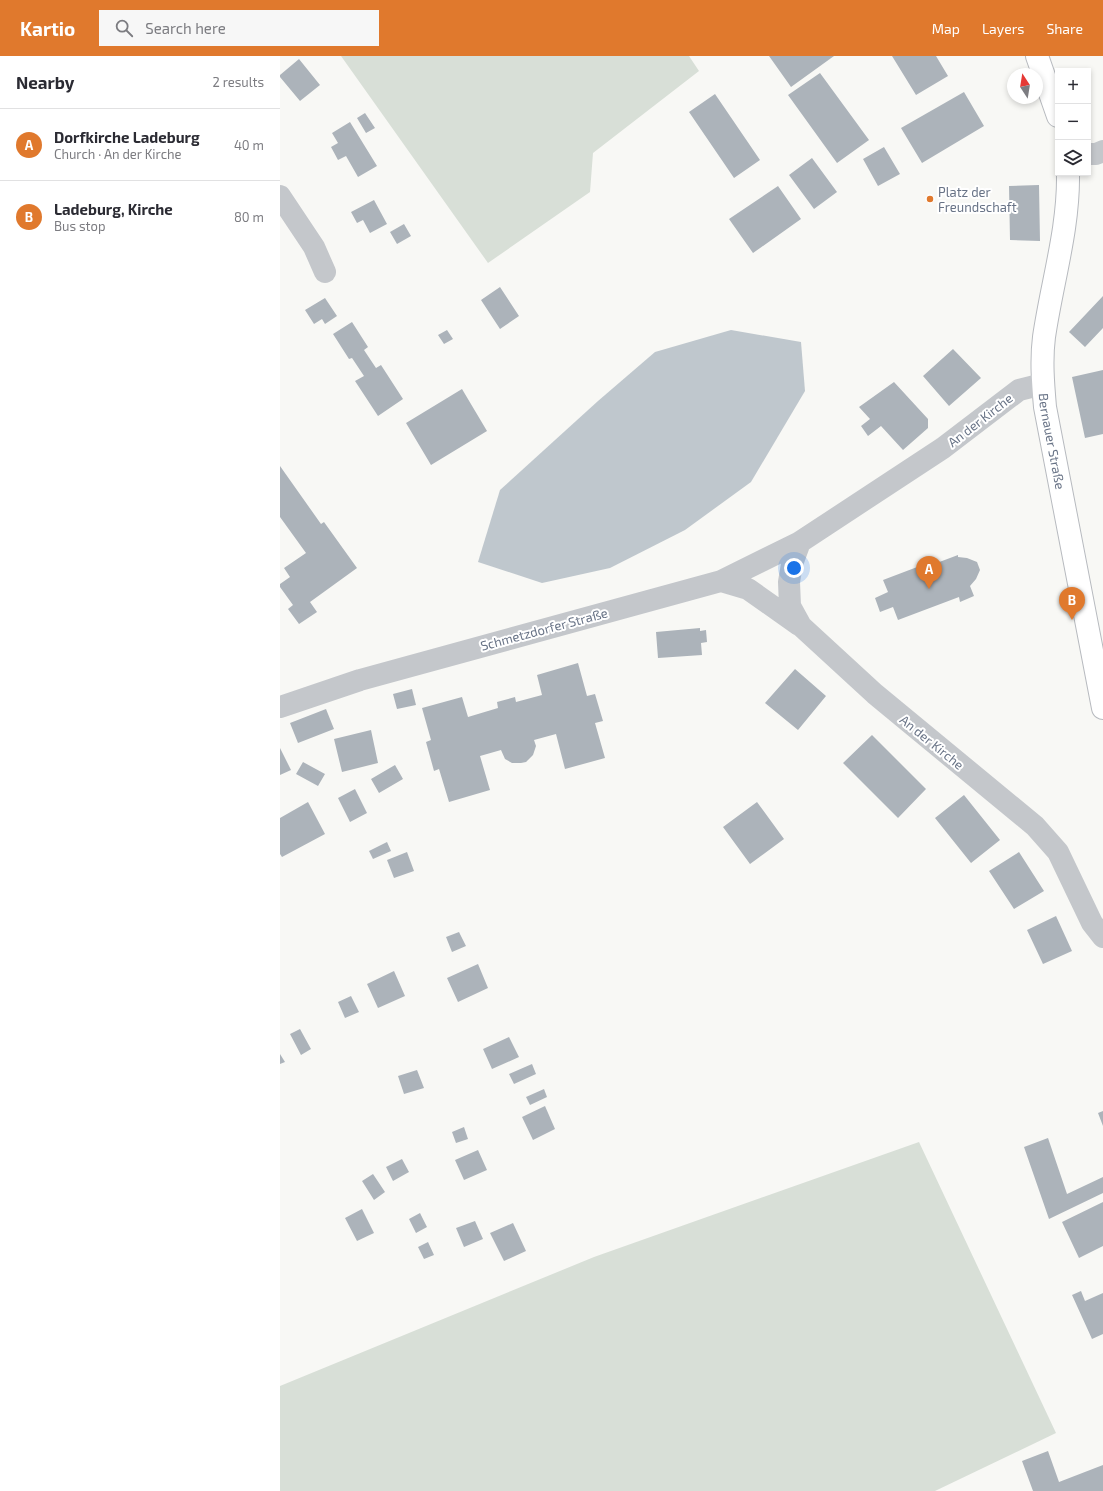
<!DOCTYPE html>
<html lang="en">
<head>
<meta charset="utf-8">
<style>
	:root { --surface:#fff; --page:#f7f7f7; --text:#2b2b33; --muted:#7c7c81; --line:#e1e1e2; --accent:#e0792d }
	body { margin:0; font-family:"Exo 2",sans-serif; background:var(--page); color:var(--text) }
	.controls { position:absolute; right:12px; top:12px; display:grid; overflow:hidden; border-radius:0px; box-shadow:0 2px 6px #0003 }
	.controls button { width:36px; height:36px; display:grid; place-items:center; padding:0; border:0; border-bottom:1px solid var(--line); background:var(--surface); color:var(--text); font:20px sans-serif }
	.compass { position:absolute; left:727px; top:12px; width:36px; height:36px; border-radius:50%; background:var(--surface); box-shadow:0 2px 6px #0003; rotate:348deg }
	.you { position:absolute; left:514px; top:512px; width:14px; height:14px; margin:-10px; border:3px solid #fff; border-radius:50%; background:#1a73e8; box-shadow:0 0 0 6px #1a73e833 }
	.badge { display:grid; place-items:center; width:26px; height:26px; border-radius:50%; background:var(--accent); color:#fff; font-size:13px; font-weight:700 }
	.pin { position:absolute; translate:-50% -33px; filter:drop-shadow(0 1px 2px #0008) }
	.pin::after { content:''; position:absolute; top:21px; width:14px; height:12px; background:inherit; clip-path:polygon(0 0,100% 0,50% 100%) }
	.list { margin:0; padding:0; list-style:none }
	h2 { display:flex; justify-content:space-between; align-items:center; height:52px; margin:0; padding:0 16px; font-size:17px }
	h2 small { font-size:13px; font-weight:400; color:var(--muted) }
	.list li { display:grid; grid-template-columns:26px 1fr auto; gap:12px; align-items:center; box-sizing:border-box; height:72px; padding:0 16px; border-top:1px solid var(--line) }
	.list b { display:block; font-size:15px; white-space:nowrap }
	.list p { margin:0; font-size:13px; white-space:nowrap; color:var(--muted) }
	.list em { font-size:13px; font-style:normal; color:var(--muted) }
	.icon { flex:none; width:22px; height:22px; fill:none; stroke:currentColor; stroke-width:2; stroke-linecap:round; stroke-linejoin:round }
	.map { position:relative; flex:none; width:823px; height:1435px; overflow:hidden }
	header { display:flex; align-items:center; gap:24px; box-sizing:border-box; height:56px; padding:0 20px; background:var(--accent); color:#fff }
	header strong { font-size:19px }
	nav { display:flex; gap:22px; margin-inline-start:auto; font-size:14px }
	.search { width:280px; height:36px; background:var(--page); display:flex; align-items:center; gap:10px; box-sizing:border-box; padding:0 14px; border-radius:0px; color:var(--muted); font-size:15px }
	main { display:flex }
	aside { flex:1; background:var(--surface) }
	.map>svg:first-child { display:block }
	.green { fill:#d8dfd7 }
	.water { fill:#bfc7cd }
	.building { fill:#acb3ba }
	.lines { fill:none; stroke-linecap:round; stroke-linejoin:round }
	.major-casing { stroke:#b7babf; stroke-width:24 }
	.minor { stroke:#c4c7cb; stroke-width:22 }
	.major { stroke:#fff; stroke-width:22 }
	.poi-dot { fill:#e0792d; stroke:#fff; stroke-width:1.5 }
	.labels { text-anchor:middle; stroke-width:4; stroke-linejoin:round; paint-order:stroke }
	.poi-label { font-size:13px; fill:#687386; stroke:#fff; text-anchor:start }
	.street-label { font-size:13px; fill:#687386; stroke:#fff }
</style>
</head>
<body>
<header>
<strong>Kartio</strong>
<div class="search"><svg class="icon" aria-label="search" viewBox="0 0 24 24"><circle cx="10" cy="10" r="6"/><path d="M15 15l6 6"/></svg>Search here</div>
<nav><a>Map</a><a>Layers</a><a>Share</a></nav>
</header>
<main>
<aside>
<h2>Nearby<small>2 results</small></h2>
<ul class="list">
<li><span class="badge">A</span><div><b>Dorfkirche Ladeburg</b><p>Church · An der Kirche</p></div><em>40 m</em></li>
<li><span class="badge">B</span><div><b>Ladeburg, Kirche</b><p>Bus stop</p></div><em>80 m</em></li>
</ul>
</aside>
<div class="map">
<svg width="823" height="1435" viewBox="0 0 823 1435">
	<rect width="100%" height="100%" fill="#f8f8f5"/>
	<path class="green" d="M61,0H409L419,15L313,97L310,136L208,207Z
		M639,1086L776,1377L655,1435H0V1330L314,1201Z"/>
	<path class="water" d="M451,274L521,286L525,335L471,426L405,474L330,512L262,527L198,506L220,434L318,345L375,296Z"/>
	<path class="building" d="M489,0H554L511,31Z
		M612,0H656L668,20L636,39Z
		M19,3L40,29L20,45L0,21V19Z
		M540,17L589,84L557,107L508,39Z
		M684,36L704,70L642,107L621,72Z
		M435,38L480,104L454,122L409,56Z
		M85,57L95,72L86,77L77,62Z
		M70,66L97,110L78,121L66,100L58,104L51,91L58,87L52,77Z
		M604,91L620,118L598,130L583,103Z
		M532,102L557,136L534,153L509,119Z
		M759,129L760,185L730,184L729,130Z
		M498,130L521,163L473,197L449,163Z
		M94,144L107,168L90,177L83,164L77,167L71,156Z
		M124,168L131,180L117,188L110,176Z
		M220,231L239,260L220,273L201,244Z
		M823,240V272L805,291L789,276Z
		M45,242L57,260L45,268L42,263L34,268L25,254Z
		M72,266L88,291L84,294L96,312L101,309L123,343L98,360L75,325L84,320L72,302L69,303L53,278Z
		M167,274L173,283L164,288L158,279Z
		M673,293L701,322L669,350L643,320Z
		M823,314V378L805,382L792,321Z
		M614,326L648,363V372L623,394L601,370L588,380L581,370L590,363L579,351Z
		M182,333L207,375L151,409L126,367Z
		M0,410L41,468L44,466L77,512L30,546L37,556L19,568L8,553L13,549L0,531V528L10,521L4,512L26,497L0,461Z
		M678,499V501L687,502L697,506L700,514L696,523L690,530L694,540L680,546L679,541L618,564L613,551L600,556L595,542L608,536L603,524L653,505L654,508Z
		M420,572V575L426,574L427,586L421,587L422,599L378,602L376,576Z
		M298,607L307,640L315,638L323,665L315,667L325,702L285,713L276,678L254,684L256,690L253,699L246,706L241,707H232L225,703L221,694L200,700L210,734L169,746L159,713L154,715L146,686L151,684L142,652L182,641L188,661L218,652L217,646L235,641L236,646L262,639L257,619Z
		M515,613L546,640L518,674L485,647Z
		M132,633L136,649L117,653L113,638Z
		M46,653L54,673L18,687L10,667Z
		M91,674L98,707L62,716L54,683Z
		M592,679L646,733L618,762L563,707Z
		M0,692L11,714L0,719Z
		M23,706L45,718L38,730L16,718Z
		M115,709L123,723L99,737L91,723Z
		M75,733L87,757L70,766L58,742Z
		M684,739L720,784L691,807L655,762Z
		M28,746L45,778L2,801L0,798V762Z
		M477,746L504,783L470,808L443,771Z
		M107,786L111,795L93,803L89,795Z
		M127,796L134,815L114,822L107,804Z
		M739,796L764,835L734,853L709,815Z
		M776,860L792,895L763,908L747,874Z
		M179,876L186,890L172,896L166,881Z
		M198,908L208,932L178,946L167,922Z
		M114,915L125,940L98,952L87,928Z
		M71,940L79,956L65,962L58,946Z
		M20,973L31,993L21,999L10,978Z
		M229,981L239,1001L212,1013L203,993Z
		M0,998L5,1006L0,1008Z
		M252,1008L256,1018L234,1028L229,1018Z
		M137,1014L144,1032L124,1038L118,1020Z
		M264,1033L267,1041L250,1049L246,1041Z
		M265,1050L275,1073L253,1084L242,1061Z
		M823,1055V1070L818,1057Z
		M184,1071L188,1083L176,1087L172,1076Z
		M768,1082L787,1138L823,1121V1137L769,1163L744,1091Z
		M198,1094L207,1114L184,1124L175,1104Z
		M122,1103L129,1116L113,1125L106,1111Z
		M93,1118L105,1136L94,1144L82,1125Z
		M823,1146V1190L799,1202L782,1166Z
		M82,1153L94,1177L77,1185L65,1162Z
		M140,1157L147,1171L136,1177L129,1163Z
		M195,1165L203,1183L184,1191L176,1172Z
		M233,1167L246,1195L224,1205L210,1177Z
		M148,1186L154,1199L144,1203L138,1191Z
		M801,1235L805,1245L823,1237V1278L812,1283L792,1239Z
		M768,1395L779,1426L823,1409V1435H753L742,1405Z"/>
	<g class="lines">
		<defs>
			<g id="major">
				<path d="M757,0L778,60"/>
				<path id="s1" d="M788,117C789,173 772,226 764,281C761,304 763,328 765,351L823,652"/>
			</g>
		</defs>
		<use href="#major" class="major-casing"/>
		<path class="minor" d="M808,98H816L823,95
			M0,140L34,191L45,216
			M520,486L512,508L509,526L510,550L521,570L595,638L755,770L778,796L812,867L823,881
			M441,525L468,533L519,569
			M0,651L80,624L441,525L520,486L663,392L739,334L763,328"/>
		<use href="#major" class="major"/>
	</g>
	<circle class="poi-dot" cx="650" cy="143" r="4"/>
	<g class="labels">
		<g class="poi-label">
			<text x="658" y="141">Platz der<tspan x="658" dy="15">Freundschaft</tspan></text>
		</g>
		<g class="street-label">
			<text transform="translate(700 364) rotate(-38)" y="5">An der Kirche</text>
			<text dy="5" stroke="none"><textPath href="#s1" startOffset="271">Bernauer Straße</textPath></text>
			<text transform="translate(264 573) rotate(-15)" y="5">Schmetzdorfer Straße</text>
			<text transform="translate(652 686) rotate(39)" y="5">An der Kirche</text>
		</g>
	</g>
</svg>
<div class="controls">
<button>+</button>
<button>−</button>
<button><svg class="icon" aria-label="layers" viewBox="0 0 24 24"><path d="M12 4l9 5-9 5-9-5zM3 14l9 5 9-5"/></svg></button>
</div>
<svg class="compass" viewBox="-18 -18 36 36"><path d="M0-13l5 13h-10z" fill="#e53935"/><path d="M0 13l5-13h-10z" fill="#7c7c81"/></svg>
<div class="you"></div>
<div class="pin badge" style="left:649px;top:533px">A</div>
<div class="pin badge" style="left:792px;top:564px">B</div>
</div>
</main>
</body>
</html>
